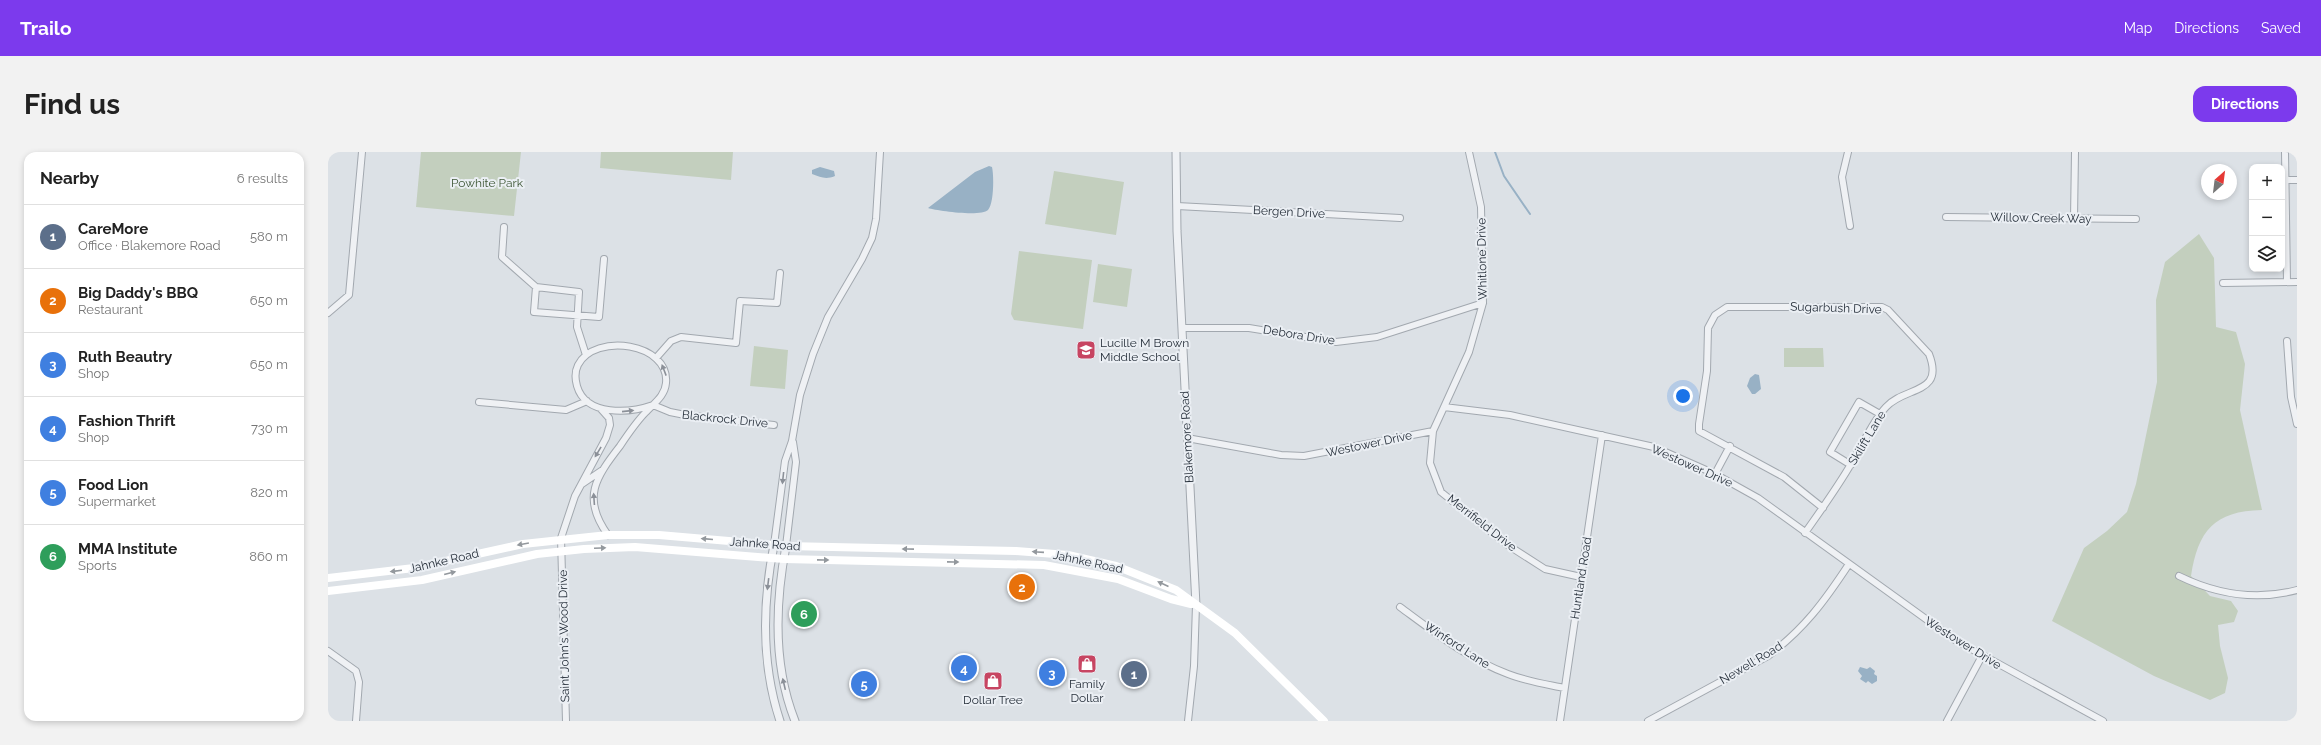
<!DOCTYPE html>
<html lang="en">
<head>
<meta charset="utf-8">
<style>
	:root { --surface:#fff; --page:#f2f2f2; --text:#222; --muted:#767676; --line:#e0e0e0; --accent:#7c3aed }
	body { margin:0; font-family:Raleway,sans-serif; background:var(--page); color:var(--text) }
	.controls { position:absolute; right:12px; top:12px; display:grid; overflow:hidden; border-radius:8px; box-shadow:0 2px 6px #0003 }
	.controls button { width:36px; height:36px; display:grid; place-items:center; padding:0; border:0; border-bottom:1px solid var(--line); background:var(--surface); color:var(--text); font:20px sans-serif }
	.compass { position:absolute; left:1873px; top:12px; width:36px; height:36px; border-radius:50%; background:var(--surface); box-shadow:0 2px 6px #0003; rotate:28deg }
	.you { position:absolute; left:1355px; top:244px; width:14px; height:14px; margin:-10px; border:3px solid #fff; border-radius:50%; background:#1a73e8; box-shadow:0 0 0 6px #1a73e833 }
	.badge { display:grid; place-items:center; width:26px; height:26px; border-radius:50%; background:var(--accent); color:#fff; font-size:13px; font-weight:700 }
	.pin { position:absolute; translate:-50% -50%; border:2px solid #fff; box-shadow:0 1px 4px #0006 }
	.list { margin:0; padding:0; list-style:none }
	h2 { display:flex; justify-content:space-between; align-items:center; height:52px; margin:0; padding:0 16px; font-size:17px }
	h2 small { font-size:13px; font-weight:400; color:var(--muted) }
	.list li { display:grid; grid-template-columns:26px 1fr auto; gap:12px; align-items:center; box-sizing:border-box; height:64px; padding:0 16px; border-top:1px solid var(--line) }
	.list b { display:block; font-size:15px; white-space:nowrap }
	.list p { margin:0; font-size:13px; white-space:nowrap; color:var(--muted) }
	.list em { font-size:13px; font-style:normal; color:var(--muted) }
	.icon { flex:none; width:22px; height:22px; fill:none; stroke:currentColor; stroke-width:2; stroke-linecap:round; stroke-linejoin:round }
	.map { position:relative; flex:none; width:1969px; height:569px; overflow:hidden; border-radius:12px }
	header { display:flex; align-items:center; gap:24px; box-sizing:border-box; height:56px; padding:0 20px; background:var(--accent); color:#fff }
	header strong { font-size:19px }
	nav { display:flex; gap:22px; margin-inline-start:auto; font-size:14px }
	.intro { display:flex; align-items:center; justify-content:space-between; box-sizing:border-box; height:96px; padding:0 24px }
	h1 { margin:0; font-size:28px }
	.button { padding:10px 18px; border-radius:12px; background:var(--accent); color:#fff; font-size:14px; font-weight:700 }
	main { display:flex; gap:24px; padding:0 24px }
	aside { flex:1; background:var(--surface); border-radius:12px; box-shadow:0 2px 6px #0003 }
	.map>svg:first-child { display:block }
	.green { fill:#c3cfbe }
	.water { fill:#98b1c5 }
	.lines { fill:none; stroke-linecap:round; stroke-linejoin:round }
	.stream { stroke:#98b1c5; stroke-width:2 }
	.minor-casing { stroke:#a2a8af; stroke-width:8 }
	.tertiary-casing { stroke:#a2a8af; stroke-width:9 }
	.minor { stroke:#eff1f4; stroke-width:6 }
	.tertiary { stroke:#eff1f4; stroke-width:7 }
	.secondary { stroke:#fff; stroke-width:8 }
	.oneway { fill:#8b9098 }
	.oneway2 { fill:#93989d }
	.labels { text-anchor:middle; stroke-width:4; stroke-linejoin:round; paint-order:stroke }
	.park-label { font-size:12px; fill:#3d5635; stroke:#ebeff4 }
	.street-label { font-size:12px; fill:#27303b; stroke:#ebeff4 }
	.poi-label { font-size:12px; fill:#27303b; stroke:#ebeff4 }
</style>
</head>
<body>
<header>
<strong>Trailo</strong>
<nav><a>Map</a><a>Directions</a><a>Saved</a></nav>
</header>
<div class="intro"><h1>Find us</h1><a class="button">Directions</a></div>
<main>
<aside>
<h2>Nearby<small>6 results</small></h2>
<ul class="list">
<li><span class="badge" style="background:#5c6f8a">1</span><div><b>CareMore</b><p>Office · Blakemore Road</p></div><em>580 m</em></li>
<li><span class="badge" style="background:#e8710a">2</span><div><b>Big Daddy's BBQ</b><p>Restaurant</p></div><em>650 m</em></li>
<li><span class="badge" style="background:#3f7fe0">3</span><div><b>Ruth Beautry</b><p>Shop</p></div><em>650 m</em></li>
<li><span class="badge" style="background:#3f7fe0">4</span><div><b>Fashion Thrift</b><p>Shop</p></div><em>730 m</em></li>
<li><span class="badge" style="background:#3f7fe0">5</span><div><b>Food Lion</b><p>Supermarket</p></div><em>820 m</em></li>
<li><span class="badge" style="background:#2e9e5b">6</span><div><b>MMA Institute</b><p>Sports</p></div><em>860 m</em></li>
</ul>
</aside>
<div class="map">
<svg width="1969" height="569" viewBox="0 0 1969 569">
	<rect width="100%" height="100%" fill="#dce1e6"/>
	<path class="green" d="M93,0H193L186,64L88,55Z
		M273,0H405L403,28L272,16Z
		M726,19L796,30L788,83L717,72Z
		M1871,82L1886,106L1888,175L1908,180L1917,212L1912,258L1934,358C1886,359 1870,379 1863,424L1882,444L1903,449L1910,459L1906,470L1890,473L1892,494L1900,526L1897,541L1882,548L1826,524L1724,469L1756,396L1779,379L1799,360L1808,332L1829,230L1828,148L1837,110Z
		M691,99L764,108L755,177L686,168L683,162Z
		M770,112L804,117L799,155L765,150Z
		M426,194L460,198L457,237L422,234Z
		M1456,196H1495L1496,215H1456Z"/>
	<path class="water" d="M661,14L664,15C666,23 666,52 660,58C653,65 610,59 600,56L647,20Z
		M492,15L506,19L507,24C497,28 493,25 484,22V18Z
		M1427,222L1431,223L1433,237L1427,242H1424L1419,234L1422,226Z
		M1532,515L1539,517L1542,515L1547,519L1546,522L1549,524V529L1544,532L1540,529L1538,531L1532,527L1534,524L1530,519Z"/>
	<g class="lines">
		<path class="stream" d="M1167,0L1176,24L1202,62"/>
		<defs>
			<path id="minor" d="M1520,0L1514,25L1522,74
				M1957,0L1959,130
				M1957,28H1969
				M849,54L1072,66
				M1618,65L1808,67
				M1746,67L1747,0
				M176,75L174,105L208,135L251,140L249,175L258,203
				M1895,131L1969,130
				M208,135L206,160L271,165L276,107
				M0,161L21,143L34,0
				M854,176H921L1008,190L1049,185L1155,151
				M1959,189L1963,245L1969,272
				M328,206L343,189L353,185L408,191L412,149L449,151L452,121
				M151,250L238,258L259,249
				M325,253L342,260L357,263L446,273
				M1116,255L1141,200L1155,151L1153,55L1141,0
				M1105,279L1102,311L1113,340L1178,392L1217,417L1253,425
				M859,286L953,303L976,304L1105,279L1116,255L1182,263L1326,295L1387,322L1430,346L1627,488L1775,569
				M1523,313L1502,300L1531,250L1552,262
				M1387,322L1402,294
				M254,332L273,319
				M1477,381C1493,358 1509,336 1523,312C1535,293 1543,271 1558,255C1577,234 1617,243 1601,202L1560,158L1554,155H1399L1387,163L1380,176L1379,219L1371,272V279L1456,325L1495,356
				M280,383C253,346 268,325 292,294C300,282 308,270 318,260C326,251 337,244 338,231C342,191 267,180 250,213C247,219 247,227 249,234C258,265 302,261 325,253
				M446,393L457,309L464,289L472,243L485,202L500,165L534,107L544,86L548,67L552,0
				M458,394L468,310L465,290
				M1851,424C1888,442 1928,449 1969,438
				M1072,455C1106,480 1140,507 1180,522C1198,529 1217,532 1236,536
				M0,499L28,519L31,530L28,569
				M238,569L233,386L247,344L278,286L282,273L281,266L273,257
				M860,569L866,514L868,453
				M1232,569L1274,283
				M1320,569L1440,504C1476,477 1496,450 1521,412
				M1619,569L1654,504"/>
			<path id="tertiary" d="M848,0L849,79L868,453
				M446,393C434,453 433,511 452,569
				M458,394C447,452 445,514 467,569"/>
		</defs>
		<use href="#minor" class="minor-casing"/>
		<use href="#tertiary" class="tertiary-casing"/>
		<use href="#minor" class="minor"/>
		<use href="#tertiary" class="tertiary"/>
		<path class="secondary" d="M0,426L86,416L195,392L280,383H331L458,394L688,399L740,403L788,414L848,438L907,481L996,569
			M0,439L94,428L209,402L256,397L307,395L456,407L716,413L790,427L843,447L863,452"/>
	</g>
	<defs><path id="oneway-solid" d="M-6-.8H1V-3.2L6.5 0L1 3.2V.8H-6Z"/></defs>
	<g class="oneway">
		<use href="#oneway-solid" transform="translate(336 218) rotate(-111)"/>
		<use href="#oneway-solid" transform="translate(300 259) rotate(-6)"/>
		<use href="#oneway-solid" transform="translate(270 300) rotate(121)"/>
		<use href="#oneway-solid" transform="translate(455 326) rotate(96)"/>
		<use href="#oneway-solid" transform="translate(266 347) rotate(-94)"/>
		<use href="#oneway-solid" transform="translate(440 432) rotate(97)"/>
		<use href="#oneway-solid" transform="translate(456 532) rotate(-103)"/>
	</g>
	<g class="oneway2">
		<use href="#oneway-solid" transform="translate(379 387) rotate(-175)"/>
		<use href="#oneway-solid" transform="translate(195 392) rotate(170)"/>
		<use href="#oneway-solid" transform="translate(272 396) rotate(-3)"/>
		<use href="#oneway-solid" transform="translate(580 397) rotate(-179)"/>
		<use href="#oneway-solid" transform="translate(710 400) rotate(-176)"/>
		<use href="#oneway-solid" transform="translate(495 408) rotate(1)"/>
		<use href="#oneway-solid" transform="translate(625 410) rotate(1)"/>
		<use href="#oneway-solid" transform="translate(68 419) rotate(173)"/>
		<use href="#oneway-solid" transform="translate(122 421) rotate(-14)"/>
		<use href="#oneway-solid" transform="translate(835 432) rotate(-156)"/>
	</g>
	<defs>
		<symbol id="school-square" viewBox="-11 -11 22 22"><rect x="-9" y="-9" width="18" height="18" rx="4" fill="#c74562" stroke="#ebeff4"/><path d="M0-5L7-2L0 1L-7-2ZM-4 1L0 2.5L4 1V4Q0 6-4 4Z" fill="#fff"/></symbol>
		<symbol id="shop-square" viewBox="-11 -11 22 22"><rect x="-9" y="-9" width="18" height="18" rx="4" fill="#c74562" stroke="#ebeff4"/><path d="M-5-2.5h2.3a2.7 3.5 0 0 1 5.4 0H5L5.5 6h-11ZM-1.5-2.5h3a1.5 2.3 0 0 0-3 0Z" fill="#fff"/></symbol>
	</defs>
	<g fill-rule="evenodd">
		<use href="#school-square" x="747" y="187" width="22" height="22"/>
		<use href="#shop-square" x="748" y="501" width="22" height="22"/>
		<use href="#shop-square" x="654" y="518" width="22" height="22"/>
	</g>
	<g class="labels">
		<g class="park-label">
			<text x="159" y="35">Powhite Park</text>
		</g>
		<g class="street-label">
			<text transform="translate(961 60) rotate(3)" y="4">Bergen Drive</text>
			<text transform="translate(1713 66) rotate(1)" y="4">Willow Creek Way</text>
			<text transform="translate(1154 107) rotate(-91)" y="4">Whitlone Drive</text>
			<text transform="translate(1508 156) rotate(2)" y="4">Sugarbush Drive</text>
			<text transform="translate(971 183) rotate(9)" y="4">Debora Drive</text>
			<text transform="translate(397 267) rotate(6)" y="4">Blackrock Drive</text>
			<text transform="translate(859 285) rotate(-93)" y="4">Blakemore Road</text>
			<text transform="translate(1539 286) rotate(-59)" y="4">Skilift Lane</text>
			<text transform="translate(1041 292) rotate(-12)" y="4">Westower Drive</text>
			<text transform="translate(1364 314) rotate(24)" y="4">Westower Drive</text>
			<text transform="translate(1154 371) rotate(38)" y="4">Merrifield Drive</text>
			<text transform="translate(437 392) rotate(4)" y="4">Jahnke Road</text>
			<text transform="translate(116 409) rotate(-13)" y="4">Jahnke Road</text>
			<text transform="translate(760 410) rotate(12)" y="4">Jahnke Road</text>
			<text transform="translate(1253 426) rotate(-81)" y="4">Huntland Road</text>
			<text transform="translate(236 484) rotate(-91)" y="4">Saint John's Wood Drive</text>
			<text transform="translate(1635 491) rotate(32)" y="4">Westower Drive</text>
			<text transform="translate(1129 493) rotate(33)" y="4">Winford Lane</text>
			<text transform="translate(1423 511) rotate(-31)" y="4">Newell Road</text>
		</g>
		<g class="poi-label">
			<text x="772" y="195" text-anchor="start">Lucille M Brown<tspan x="772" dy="14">Middle School</tspan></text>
			<text x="759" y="536">Family<tspan x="759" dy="14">Dollar</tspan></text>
			<text x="665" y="552">Dollar Tree</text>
		</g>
	</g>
</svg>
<div class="controls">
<button>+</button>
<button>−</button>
<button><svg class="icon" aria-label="layers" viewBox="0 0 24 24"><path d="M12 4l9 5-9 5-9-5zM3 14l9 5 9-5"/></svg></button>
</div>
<svg class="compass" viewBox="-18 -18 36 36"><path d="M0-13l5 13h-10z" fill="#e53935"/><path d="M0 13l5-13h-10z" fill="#767676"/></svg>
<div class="you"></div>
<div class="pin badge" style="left:806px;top:522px;background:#5c6f8a">1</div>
<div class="pin badge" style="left:694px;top:435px;background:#e8710a">2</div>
<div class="pin badge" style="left:724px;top:521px;background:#3f7fe0">3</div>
<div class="pin badge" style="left:636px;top:516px;background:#3f7fe0">4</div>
<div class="pin badge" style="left:536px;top:532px;background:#3f7fe0">5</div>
<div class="pin badge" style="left:476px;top:462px;background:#2e9e5b">6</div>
</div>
</main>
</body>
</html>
